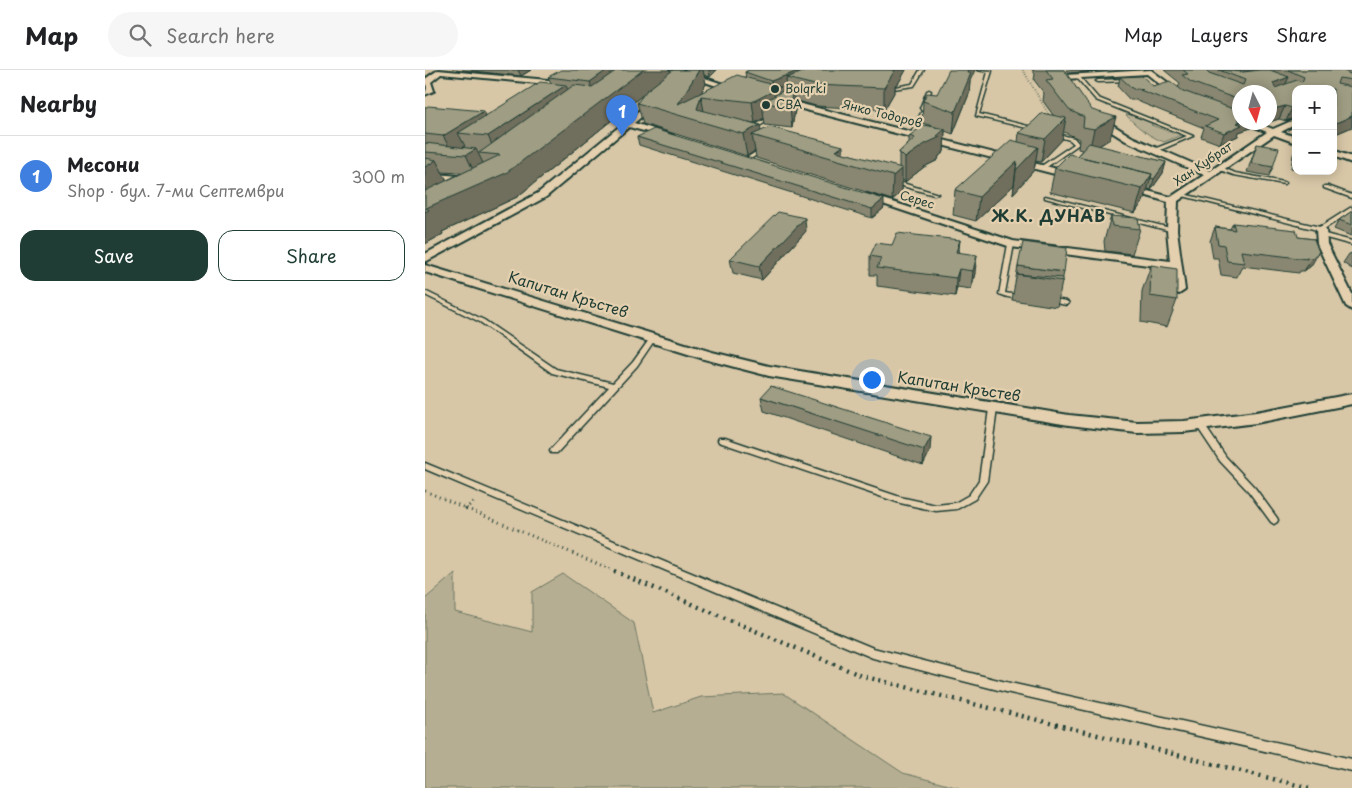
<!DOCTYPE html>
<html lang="en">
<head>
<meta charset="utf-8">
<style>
	:root { --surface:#fff; --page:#f6f6f6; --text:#202124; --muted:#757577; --line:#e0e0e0; --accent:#1f3d34 }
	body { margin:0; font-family:"Playpen Sans",sans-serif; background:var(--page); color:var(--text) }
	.controls { position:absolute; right:15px; top:15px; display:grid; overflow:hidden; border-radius:10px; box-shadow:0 2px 12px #0003 }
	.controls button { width:45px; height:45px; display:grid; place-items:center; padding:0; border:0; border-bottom:1px solid var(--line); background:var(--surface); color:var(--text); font:25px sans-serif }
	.compass { position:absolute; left:807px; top:15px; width:45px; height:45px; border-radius:50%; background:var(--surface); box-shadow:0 2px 12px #0003; rotate:174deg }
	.you { position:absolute; left:446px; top:309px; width:18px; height:18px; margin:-12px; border:4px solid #fff; border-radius:50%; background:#1a73e8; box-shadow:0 0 0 8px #1a73e833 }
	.badge { display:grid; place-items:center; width:32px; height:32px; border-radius:50%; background:var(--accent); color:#fff; font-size:16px; font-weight:700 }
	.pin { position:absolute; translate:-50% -41px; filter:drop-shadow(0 1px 2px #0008) }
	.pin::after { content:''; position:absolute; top:26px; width:18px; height:15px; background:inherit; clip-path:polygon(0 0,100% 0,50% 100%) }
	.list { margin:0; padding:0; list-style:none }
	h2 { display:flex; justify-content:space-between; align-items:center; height:65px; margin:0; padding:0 20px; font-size:21px }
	h2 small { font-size:16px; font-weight:400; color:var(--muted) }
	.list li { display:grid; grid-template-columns:32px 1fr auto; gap:15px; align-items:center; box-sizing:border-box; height:80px; padding:0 20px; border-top:1px solid var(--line) }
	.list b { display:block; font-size:19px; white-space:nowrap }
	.list p { margin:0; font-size:16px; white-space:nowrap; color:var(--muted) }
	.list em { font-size:16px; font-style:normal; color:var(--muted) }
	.actions { display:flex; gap:10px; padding:15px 20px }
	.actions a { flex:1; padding:11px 0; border:1px solid var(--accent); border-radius:15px; text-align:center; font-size:18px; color:var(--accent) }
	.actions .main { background:var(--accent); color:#fff }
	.icon { flex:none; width:28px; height:28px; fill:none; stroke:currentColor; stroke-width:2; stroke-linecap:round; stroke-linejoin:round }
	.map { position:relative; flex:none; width:927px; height:718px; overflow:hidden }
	header { display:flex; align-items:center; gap:30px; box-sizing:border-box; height:70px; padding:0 25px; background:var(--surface); border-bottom:1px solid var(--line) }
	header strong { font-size:24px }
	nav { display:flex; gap:28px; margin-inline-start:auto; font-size:18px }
	.search { width:350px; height:45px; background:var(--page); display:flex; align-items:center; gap:12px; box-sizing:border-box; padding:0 18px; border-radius:28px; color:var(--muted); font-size:19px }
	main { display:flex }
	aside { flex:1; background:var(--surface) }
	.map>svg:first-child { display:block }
	.green { fill:#b6ae92; stroke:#6a7663 }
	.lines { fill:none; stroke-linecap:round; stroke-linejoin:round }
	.service-casing { stroke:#1f3d34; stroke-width:3 }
	.minor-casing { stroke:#1f3d34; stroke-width:4 }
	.path-far2 { stroke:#1f3d34; stroke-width:2; stroke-dasharray:0.5 2; stroke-linecap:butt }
	.path-far1 { stroke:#1f3d34; stroke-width:3; stroke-dasharray:1 4; stroke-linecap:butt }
	.path { stroke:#1f3d34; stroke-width:4.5; stroke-dasharray:2 5; stroke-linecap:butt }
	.service { fill:#e4d0ae; fill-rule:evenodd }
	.minor { fill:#e4d0ae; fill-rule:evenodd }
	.wall { fill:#898771; stroke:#1f3d34; fill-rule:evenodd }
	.shaded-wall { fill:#6f6e5c; stroke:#1f3d34 }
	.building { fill:#9f9d83; stroke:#1f3d34 }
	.poi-dot { fill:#1f3d34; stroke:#e4d0ae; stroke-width:2 }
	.labels { text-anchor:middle; stroke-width:4.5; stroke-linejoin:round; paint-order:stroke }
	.far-poi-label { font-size:12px; fill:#1f3d34; stroke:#e4d0ae; text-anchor:start }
	.far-street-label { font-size:12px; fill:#1f3d34; stroke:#e4d0ae }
	.street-label { font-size:15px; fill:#1f3d34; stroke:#e4d0ae }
	.far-district-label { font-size:16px; font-weight:bold; letter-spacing:1px; fill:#1f3d34; stroke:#e4d0ae }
</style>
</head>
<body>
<header>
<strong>Map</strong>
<div class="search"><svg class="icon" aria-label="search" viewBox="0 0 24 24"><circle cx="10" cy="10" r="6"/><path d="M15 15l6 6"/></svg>Search here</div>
<nav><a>Map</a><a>Layers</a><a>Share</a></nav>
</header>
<main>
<aside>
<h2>Nearby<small></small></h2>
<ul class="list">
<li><span class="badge" style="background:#3f7fe0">1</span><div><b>Месони</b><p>Shop · бул. 7-ми Септември</p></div><em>300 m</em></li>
</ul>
<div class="actions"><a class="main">Save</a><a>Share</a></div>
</aside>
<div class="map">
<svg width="927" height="718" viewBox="0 0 927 718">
	<rect width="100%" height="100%" fill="#d8c7a7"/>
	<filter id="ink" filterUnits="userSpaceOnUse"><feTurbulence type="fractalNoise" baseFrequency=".02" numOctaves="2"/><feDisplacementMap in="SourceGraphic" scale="10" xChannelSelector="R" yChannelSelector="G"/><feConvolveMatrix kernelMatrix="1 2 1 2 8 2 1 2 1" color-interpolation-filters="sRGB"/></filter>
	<g filter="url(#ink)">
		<path class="green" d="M704,43L729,53L726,55L748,63L753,61L756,65L739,72C725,67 711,56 701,45Z
			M30,503V542L107,562V522L138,504L209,553L228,643L276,627L358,623L478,703L534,718H0V529Z"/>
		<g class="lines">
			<defs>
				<path id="service" d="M495,0H499L489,16L461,20L459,19L487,14Z
					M552,0L567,1L554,44L611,58V60L551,46L563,2Z
					M652,6H654L673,28L768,66L733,81H729V79L762,66L671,30L652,8Z
					M704,9L705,11L673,12L671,11L673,10Z
					M504,20L506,21L499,38L501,41L489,65L485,66V65L497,41L495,38L502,21Z
					M348,45L351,46L326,61L322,60Z
					M627,63L649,68L654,74L619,99H615V97L649,74L645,70L627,65Z
					M336,79L340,80L322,91L318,90Z
					M792,97H796L810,103L859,112L861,113L859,114L809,105L792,99Z
					M467,111H471L513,124L509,125L467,113Z
					M899,116H903L927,125V128L899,118Z
					M754,123L895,157L925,138L927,137V141L896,161L754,125Z
					M620,126L749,159L750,160L745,161L620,128Z
					M896,163L927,171V175L894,166L893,165Z
					M586,172L589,174L580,223L599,226L600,227C594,230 580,227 574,224L583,174Z
					M0,221L59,250L131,299L188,313L208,292L226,267H230L231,268L212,296L132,383H126L125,381L126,379L184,317L127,303L55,252L0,225Z
					M623,228L641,231L644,233L641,235L621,231V229Z
					M568,336L572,339L562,411L550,429L532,439L511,441L475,433L294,372L293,370L294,368H300L475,427L511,435L530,433L544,425L554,410L564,339Z
					M775,352L778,353L801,387L830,418L852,448L853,450L852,452L849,454L846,452L824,422L795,391L771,355Z
					M0,393L448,578L585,613L927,689V701L585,623L448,588L0,399Z"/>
				<path id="minor" d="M13,0L144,12L148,14L144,16L16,4L6,12L9,21L0,25L2,18L0,9Z
					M245,0H256L316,20L309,22Z
					M726,0L757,23V27H751L722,4L640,9L636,7L640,5Z
					M349,27L652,104L654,106L649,109L346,31L345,29Z
					M228,29L235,31L209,53L248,65V69L204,57L121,127L0,192V184L113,123Z
					M669,47H675L707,67L785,101L842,62L817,52H830L848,59L871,49V54L856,62L871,67V73L849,65L753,131L752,160L760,220L754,224L748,220L746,198L586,177L434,126L443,124L588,171L745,191L742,160L743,132L698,119L703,116L746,127L779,105L701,71L669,51Z
					M908,80L927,87V93L908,86Z
					M0,103L45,107L50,110L45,113L0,109Z
					M896,156L901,159L902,174L927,224V240L921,236L892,174L891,159Z
					M0,195L287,282L344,296L644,345L712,352L759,351L831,342L927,324V334L831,353L759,362L712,363L644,355L344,306L279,289L0,202Z"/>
			</defs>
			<use href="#service" class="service-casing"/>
			<use href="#minor" class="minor-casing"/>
			<path class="path-far2" d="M598,0L625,47"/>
			<path class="path-far1" d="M0,421L192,502
				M40,439L51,430"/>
			<path class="path" d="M189,501L437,606L884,718"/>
			<use href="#service" class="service"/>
			<use href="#minor" class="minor"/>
		</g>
		<path class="wall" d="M37,0H106L96,6Z
			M248,0H292L285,7L279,5L281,14L276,23L321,8L320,2L324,0H481L473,14L470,15V21L459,40L391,36L369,30L370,40L367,58L340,55L339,48L330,53L323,52L336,61L474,98V82L484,73V66L511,57L497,53L498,31L512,24L545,11L544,24L528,64L520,61L519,82L514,86L513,90L499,97L480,112L477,109V122L467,130L331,88L330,81L322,86L218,54L212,33L219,24L92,127L17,162L18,164L0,174V38L62,46L126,13L123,7L246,2ZM17,102L36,103L22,110Z
			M607,0H639L685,69L674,76L741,92L738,103L726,120L723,119L720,128L710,143L625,122L630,98L652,86L657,80L653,79L654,69L639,62L638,61L637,70L616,92L611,91L609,100L588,124L589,115L551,151L528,145L530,120L593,72L594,63L628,45L618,31L619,23L609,10L610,4Z
			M641,0H671V1L643,3Z
			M739,0H927V57L908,65V19H871V47L861,51L854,49L844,52V22H814V52H829L826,58L814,62L813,66L795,74L776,67L779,58L712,31V30H705L693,17L695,7L728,16L753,18L755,13Z
			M212,67L459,138L447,148L214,75Z
			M832,74L848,97L844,106L822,102Z
			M871,79V99L866,98L868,85Z
			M884,101H896L895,103Z
			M927,141V165L926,166L909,159L914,150Z
			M686,146L715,159L707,184L680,181L679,171Z
			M808,153L873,167L889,169L886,196L879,201H875L874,203L817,196L812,207L796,205L793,188H788L785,171L790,157L805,159Z
			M381,161L337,210L308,203L305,189Z
			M535,170L533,182L550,203L546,219L532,217L530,226L452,216V205H445V186L467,175Z
			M927,183V199L918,193L924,184Z
			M726,195L752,230L742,257L716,252L717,221Z
			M593,196L639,202L632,237L587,230Z
			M336,327L505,381L498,395L339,341Z"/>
		<path class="shaded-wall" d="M93,0H106L96,6Z
			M182,0H199L171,33L165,12Z
			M218,0H245L246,2L92,127L17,162L18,164L0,174V142L1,138Z
			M274,0H278L281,14L262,48L253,34Z
			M284,0H292L285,7Z
			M376,0H384L361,8L362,20L337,33L339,48L330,53L327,32L347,21L346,11Z
			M465,0H481L473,14L470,15V21L459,40V18Z
			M543,0H550L545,11L544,24L528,64L530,42Z
			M816,0H830L828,8H814Z
			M864,7L858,20L844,25L848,13Z
			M141,15L148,36L75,85L71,84L63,66Z
			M368,18L370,40L367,58L365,36Z
			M276,26L280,46L272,39Z
			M860,36L854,49L844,52L845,40Z
			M871,36V47L861,51L867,38Z
			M59,41L67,59L33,63L40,76L28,84L18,66Z
			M927,46V57L908,65V58L911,53Z
			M691,47L685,69L664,82L669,59Z
			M641,48L637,70L616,92L620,69Z
			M814,52H829L826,58L814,62L813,66L795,74L799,63L812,53Z
			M335,55L337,68L327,65L330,81L322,86L318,64Z
			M520,59L519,82L514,86L513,90L499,97L480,112V88Z
			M418,76V92L411,81Z
			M613,77L609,100L588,124L591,100Z
			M51,79L60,97L50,104L41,85Z
			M11,90L23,113L0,129V97Z
			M592,91L589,115L551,151L554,127Z
			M741,92L738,103L726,120L729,109Z
			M477,98V122L467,130L468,106Z
			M727,104L720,128L710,143L717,119Z
			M459,129V138L447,148V139Z
			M380,148L381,161L337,210L334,196Z
			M535,170L533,188L531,182Z
			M894,182L886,196L879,201L887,188Z
			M552,185L550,203L546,219L548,201Z
			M534,199L532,217L530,226L531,208Z
			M506,367L505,381L498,395L499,380Z"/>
		<path class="building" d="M136,0H182L165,12L123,7Z
			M192,0H218L81,103L1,138L4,140L0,142V121L75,85L54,83L149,15L167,17Z
			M248,0H274L253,34L312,5L356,17L327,32L276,26L272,39L335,55L318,64L212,33L221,21Z
			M324,0H376L346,11L320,2Z
			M384,0H470L459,18L390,15L361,8Z
			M524,0H543L542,3H546L530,42L498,31L502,23L512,24Z
			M621,0H639L667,40L691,47L669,59L658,57L659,47L644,40L621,10L628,9Z
			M758,0H781L784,3L818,15L820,10L794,0L818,2L835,0H845L864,7L848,13L850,18L872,10L877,12L879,7L863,0H917L927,5V10L914,8L912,14L927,17V46L911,53L908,52V19H871V36L867,38L860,36L845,40L844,22H814V30L766,12L757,5L763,4Z
			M717,6L728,16L745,11L758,21L814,41V52L812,53L817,55L799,63L780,56L793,50L715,20L718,19H708L695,7Z
			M115,12L141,15L63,66L33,63Z
			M364,17L368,18L365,36L337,33Z
			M3,36L59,41L18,66L0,64V38Z
			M617,43L641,48L620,69L594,63L609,51Z
			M499,55L520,59L512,66L515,67L500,74L480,88L474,82L490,68L484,66Z
			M345,57L418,76L411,81L477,98L468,106L327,65Z
			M229,59L459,129L447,139L212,67Z
			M586,70L613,77L591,100L592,91L554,127L530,120Z
			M0,73L51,79L41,85L0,82Z
			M664,73L741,92L729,109L726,108L727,104L652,86Z
			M832,74L854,78L848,97L826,93Z
			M644,84L727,104L717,119L630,98Z
			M0,88L11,90L0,97Z
			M927,141V155L914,150Z
			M353,142L380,148L334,196L305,189Z
			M686,146L713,148L715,159L687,156Z
			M808,153L871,160L873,167L889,169L894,182L887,188L881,187L882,189L816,181L819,193L802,191L799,175L793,174L790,157L810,160Z
			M472,163L535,170L531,182L552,185L548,201L534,199L531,208L452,198L456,188L445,186L451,173L467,175Z
			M598,172L642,178L639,202L593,196Z
			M726,195L752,199V230L725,226Z
			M591,204L638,208V211Z
			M346,316L506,367L499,380L336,327Z"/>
	</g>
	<g class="poi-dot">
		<circle cx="350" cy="19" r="5"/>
		<circle cx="341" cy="35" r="5"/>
	</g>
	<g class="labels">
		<g class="far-poi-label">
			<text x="360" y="23">Bolqrki</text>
			<text x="351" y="39">CBA</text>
		</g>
		<g class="far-street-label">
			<text transform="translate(457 44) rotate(14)" y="4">Янко Тодоров</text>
			<text transform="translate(778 94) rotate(-34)" y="4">Хан Кубрат</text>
			<text transform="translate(492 130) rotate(17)" y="4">Серес</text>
		</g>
		<g class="street-label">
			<text transform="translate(143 225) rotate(17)" y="5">Капитан Кръстев</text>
			<text transform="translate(534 317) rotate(9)" y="5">Капитан Кръстев</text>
		</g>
		<g class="far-district-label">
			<text x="624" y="152">Ж.К. ДУНАВ</text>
		</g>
	</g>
</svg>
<div class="controls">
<button>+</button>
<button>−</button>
</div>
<svg class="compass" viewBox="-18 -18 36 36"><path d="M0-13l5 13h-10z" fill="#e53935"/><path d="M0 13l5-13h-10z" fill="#757577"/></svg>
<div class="you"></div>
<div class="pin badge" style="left:197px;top:66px;background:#3f7fe0">1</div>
</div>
</main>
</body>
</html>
